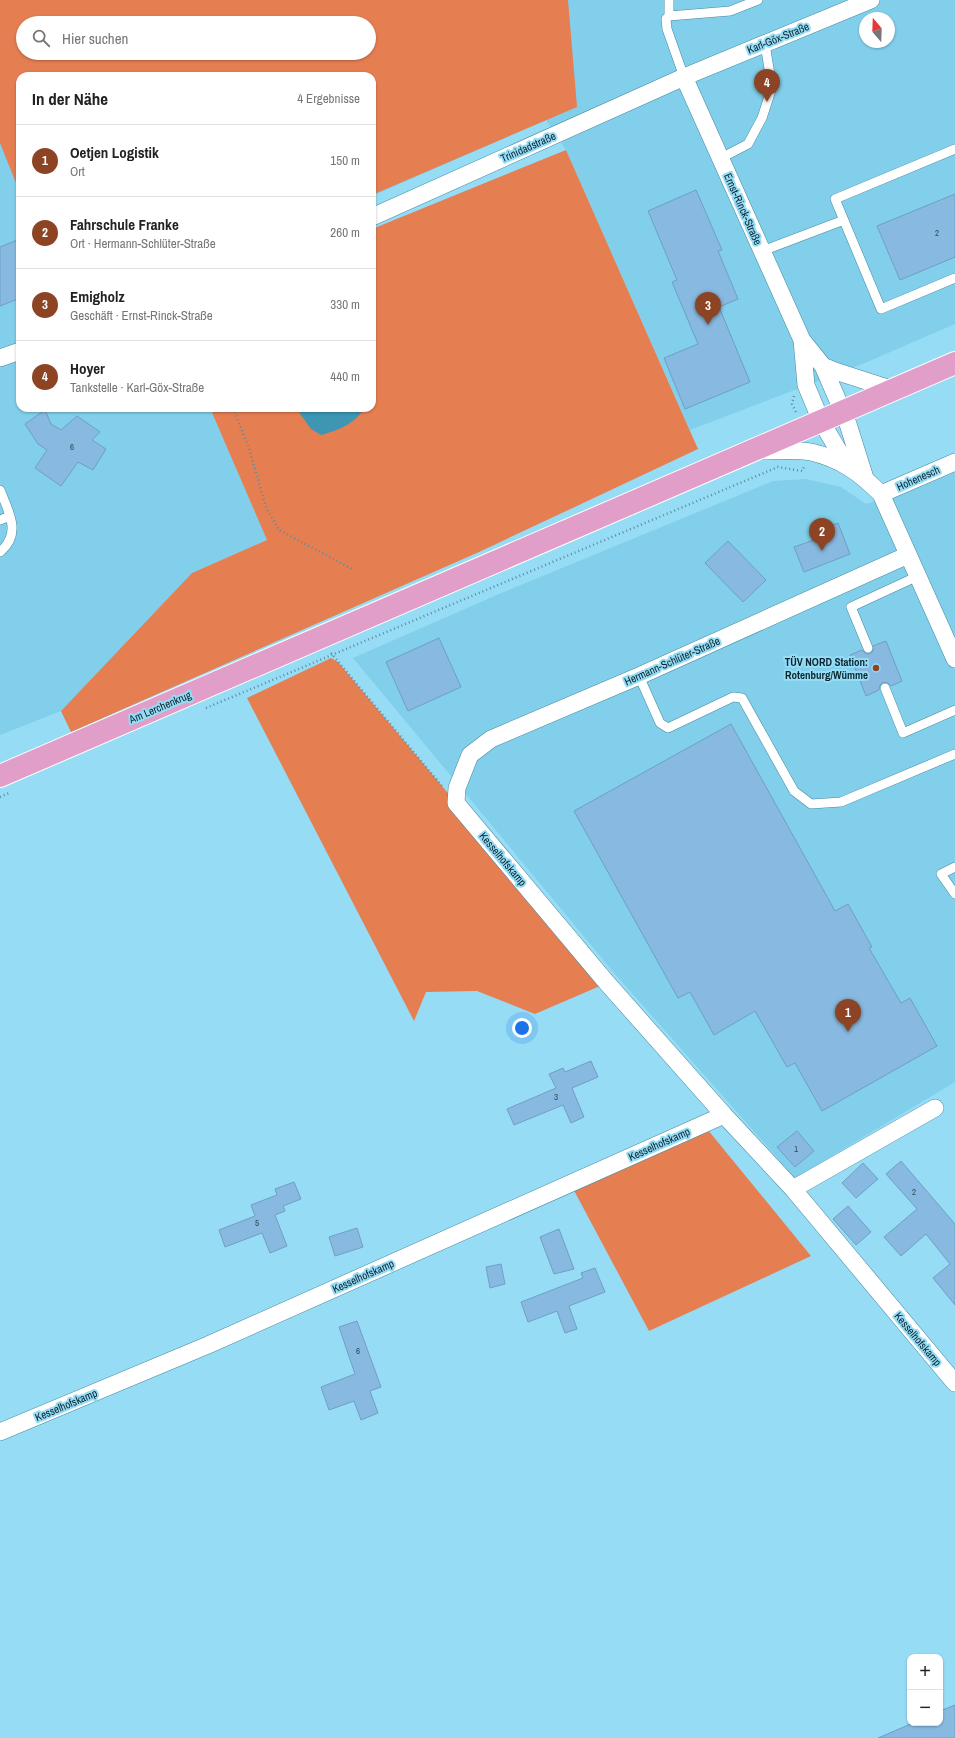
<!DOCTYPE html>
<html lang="de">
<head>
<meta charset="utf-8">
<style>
	:root { --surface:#fff; --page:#f6f6f6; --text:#222; --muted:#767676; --line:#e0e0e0; --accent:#8c4424 }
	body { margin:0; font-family:"Archivo Narrow",sans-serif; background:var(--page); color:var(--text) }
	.controls { position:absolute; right:12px; bottom:12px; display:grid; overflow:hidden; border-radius:8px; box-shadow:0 1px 3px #0004 }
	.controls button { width:36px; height:36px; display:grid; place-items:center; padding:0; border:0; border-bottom:1px solid var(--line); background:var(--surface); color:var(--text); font:20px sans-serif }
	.compass { position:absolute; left:859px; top:12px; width:36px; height:36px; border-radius:50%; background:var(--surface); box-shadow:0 1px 3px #0004; rotate:341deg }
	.you { position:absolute; left:522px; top:1028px; width:14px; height:14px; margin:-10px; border:3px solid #fff; border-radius:50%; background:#1a73e8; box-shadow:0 0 0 6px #1a73e833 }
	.badge { display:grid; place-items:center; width:26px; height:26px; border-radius:50%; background:var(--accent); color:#fff; font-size:13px; font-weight:700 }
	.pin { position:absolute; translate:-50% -33px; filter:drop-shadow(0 1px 2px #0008) }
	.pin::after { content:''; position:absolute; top:21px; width:14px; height:12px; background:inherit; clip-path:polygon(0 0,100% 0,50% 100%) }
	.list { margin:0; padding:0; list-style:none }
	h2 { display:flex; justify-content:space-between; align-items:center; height:52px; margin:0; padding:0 16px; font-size:17px }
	h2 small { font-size:13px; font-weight:400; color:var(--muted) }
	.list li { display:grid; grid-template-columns:26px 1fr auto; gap:12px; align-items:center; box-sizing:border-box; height:72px; padding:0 16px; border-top:1px solid var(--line) }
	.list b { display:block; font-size:15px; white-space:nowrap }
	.list p { margin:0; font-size:13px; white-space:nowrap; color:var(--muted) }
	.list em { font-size:13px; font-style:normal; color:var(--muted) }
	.icon { flex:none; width:22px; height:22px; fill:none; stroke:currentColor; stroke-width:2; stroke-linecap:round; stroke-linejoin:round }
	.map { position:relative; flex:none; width:955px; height:1738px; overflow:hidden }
	.search { position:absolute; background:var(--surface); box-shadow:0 1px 3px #0004; left:16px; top:16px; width:360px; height:44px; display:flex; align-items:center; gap:10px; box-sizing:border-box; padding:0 14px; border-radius:22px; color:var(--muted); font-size:15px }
	.panel { position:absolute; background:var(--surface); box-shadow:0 1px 3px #0004; left:16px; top:72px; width:360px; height:340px; border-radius:12px }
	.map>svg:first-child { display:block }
	.built { fill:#81cfea; fill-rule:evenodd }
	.green { fill:#e57e51; fill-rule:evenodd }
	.water { fill:#3c96b4 }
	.building { fill:#88bae1; stroke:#6e9fc5 }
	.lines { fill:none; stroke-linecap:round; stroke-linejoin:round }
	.service-casing { stroke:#4589a0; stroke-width:10 }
	.minor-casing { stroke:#4589a0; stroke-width:18 }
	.primary-casing { stroke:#fff; stroke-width:24 }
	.path { stroke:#5a8da0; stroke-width:2.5; stroke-dasharray:1 3; stroke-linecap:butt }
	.service { stroke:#fff; stroke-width:9 }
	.minor { stroke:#fff; stroke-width:17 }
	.primary { stroke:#e09ec8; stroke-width:22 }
	.poi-dot { fill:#8c4424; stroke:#97dcf5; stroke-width:1.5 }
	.labels { text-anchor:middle; stroke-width:4; stroke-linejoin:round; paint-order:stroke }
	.number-label { font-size:9px; fill:#2a4c5d }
	.street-label { font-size:11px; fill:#0a2731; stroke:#97dcf5 }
	.poi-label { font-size:11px; font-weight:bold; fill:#0a2731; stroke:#97dcf5; text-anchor:end }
</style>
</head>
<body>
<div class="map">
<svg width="955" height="1738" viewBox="0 0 955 1738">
	<rect width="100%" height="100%" fill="#97dcf5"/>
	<path class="built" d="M0,0H955V324L865,363L690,430L566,150L546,120L372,196V76H20V408H210L267,540L192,573L61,711L0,735ZM865,18H889V42H865ZM23,23H369V53H23Z
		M955,469V1082L795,1178L615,974L353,658L499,594L773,481L806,479L841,487L866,504L897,493Z"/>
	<path class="green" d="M0,0H568L577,107L372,195V76H20V193L0,143ZM23,23H369V53H23Z
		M566,150L698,449L479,552L71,732L61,711L192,573L267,540L210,408H372V229Z
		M331,658L338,662L607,983L535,1014L477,991L426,992L414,1021L247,698Z
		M703,1124L811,1256L649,1331L570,1183Z"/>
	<path class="water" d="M296,408H364C357,423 336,431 321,435L311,429Z"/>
	<path class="building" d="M696,190L722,250L718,251L738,299L719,307L750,382L685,409L664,358L698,344L672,282L677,280L648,211Z
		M955,194V257L900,280L877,226Z
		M20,239V298L0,306V247Z
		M45,410L51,424L61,430L77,416L100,432L92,440L106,449L93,470L78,462L61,486L35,468L47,450L38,444L25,424Z
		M838,523L850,554L804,572L794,547L814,540L812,533Z
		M728,541L766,580L743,602L705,563Z
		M439,638L461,687L408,711L386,662Z
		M886,641L902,681L891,686L888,683L883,682L880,685L879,690L866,696L850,655L862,650L865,653L870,654L873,651V646Z
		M731,724L835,911L848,904L872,947L869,948L901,1003L910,998L937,1046L822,1111L795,1063L787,1067L755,1011L714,1035L690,992L678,998L574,811Z
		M591,1061L598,1077L572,1088L584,1117L571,1123L563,1105L514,1125L507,1109L556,1088L549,1074L563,1068L565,1072Z
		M797,1131L814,1151L795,1167L777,1147Z
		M901,1161L955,1224V1305L933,1278L950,1264L926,1234L901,1256L884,1237L917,1209L886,1174Z
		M863,1163L878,1179L856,1198L842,1183Z
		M294,1182L301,1199L283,1206L285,1211L275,1215L287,1246L270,1253L262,1233L225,1247L219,1230L255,1216L251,1205L277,1195L275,1189Z
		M848,1206L871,1232L856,1245L833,1219Z
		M357,1228L363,1247L335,1256L329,1237Z
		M559,1229L574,1269L554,1274L540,1237Z
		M501,1264L505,1284L490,1288L486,1267Z
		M595,1268L605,1292L569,1306L577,1329L565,1333L557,1311L528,1322L521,1302L583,1278L581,1273Z
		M357,1321L381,1387L370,1391L378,1413L361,1420L354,1401L329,1410L321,1387L355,1374L339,1327Z
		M955,1705V1738H878L913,1723H940V1711Z"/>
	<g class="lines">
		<defs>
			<path id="service" d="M669,16V0
				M684,77L667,29L666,19L669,16L730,11L758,0
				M955,149L835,199L881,309L955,278
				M721,158L748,144L762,118L772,87L765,44
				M762,251L844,220
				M0,490C9,513 22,533 0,552
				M0,520L10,516
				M868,648L851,607L918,576
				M639,676L660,723L668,728L733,697L742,698L794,791L811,804L841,802L955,754
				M885,688L903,733L955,710
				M955,867L941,874L955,894"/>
			<path id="minor" d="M684,77L802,340L823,366L848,424L865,478
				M372,217L684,77L871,0
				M802,340L806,385L821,421L847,465
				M0,358L20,351
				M823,366L835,371L894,390
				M755,451C772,451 796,449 811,452C841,459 860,473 881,494L955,659
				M881,494L955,462
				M908,555L639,676L491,739L470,755L457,788L456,803L607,983L724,1115L793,1189L955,1383
				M793,1189L935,1108
				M0,1432L208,1345L724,1115"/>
			<path id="primary" d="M0,776L955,363"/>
		</defs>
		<use href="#service" class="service-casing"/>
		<use href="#minor" class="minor-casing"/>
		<use href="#primary" class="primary-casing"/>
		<path class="path" d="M794,396L792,404L796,412
			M233,408L249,448L266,507L279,530L352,569
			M331,653L442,786
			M206,708L778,467L802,471L805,465
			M0,797L9,793"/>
		<use href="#service" class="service"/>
		<use href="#minor" class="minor"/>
		<use href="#primary" class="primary"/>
	</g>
	<circle class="poi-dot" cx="876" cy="668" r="4"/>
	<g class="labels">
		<g class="number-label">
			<text x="937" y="236">2</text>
			<text x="72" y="450">6</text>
			<text x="556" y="1100">3</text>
			<text x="796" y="1152">1</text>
			<text x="914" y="1195">2</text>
			<text x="257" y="1226">5</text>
			<text x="358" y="1354">6</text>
		</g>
		<g class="street-label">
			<text transform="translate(778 38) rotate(-22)" y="4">Karl-Göx-Straße</text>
			<text transform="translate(528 147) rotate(-24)" y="4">Trinidadstraße</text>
			<text transform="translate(743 209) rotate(66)" y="4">Ernst-Rinck-Straße</text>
			<text transform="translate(918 478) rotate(-24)" y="4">Hohenesch</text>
			<text transform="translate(672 661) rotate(-24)" y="4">Hermann-Schlüter-Straße</text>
			<text transform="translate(160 707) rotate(-23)" y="4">Am Lerchenkrug</text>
			<text transform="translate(503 859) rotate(50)" y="4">Kesselhofskamp</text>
			<text transform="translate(659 1144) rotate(-24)" y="4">Kesselhofskamp</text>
			<text transform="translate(363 1276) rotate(-24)" y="4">Kesselhofskamp</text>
			<text transform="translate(918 1339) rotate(50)" y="4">Kesselhofskamp</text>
			<text transform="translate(66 1405) rotate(-23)" y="4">Kesselhofskamp</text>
		</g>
		<g class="poi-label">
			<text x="868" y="666">TÜV NORD Station:<tspan x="868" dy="13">Rotenburg/Wümme</tspan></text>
		</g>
	</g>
</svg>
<div class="controls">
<button>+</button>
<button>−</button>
</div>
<svg class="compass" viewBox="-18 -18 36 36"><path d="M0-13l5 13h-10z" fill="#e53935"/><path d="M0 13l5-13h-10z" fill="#767676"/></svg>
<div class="you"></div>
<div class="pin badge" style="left:848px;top:1032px">1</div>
<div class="pin badge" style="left:822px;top:551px">2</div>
<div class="pin badge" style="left:708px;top:325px">3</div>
<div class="pin badge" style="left:767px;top:102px">4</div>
<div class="search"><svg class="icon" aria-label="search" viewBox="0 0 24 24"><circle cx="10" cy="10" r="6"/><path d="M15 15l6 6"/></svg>Hier suchen</div>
<section class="panel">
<h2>In der Nähe<small>4 Ergebnisse</small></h2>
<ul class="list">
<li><span class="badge">1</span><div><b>Oetjen Logistik</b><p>Ort</p></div><em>150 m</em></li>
<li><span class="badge">2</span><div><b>Fahrschule Franke</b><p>Ort · Hermann-Schlüter-Straße</p></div><em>260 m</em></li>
<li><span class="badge">3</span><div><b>Emigholz</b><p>Geschäft · Ernst-Rinck-Straße</p></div><em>330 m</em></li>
<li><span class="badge">4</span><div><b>Hoyer</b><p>Tankstelle · Karl-Göx-Straße</p></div><em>440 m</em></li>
</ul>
</section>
</div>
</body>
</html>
